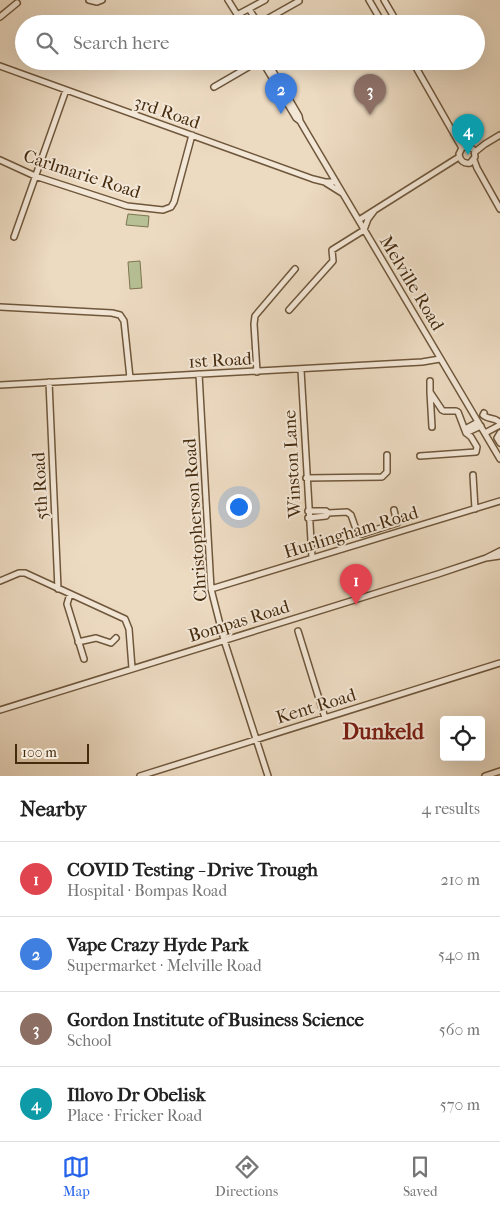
<!DOCTYPE html>
<html lang="en">
<head>
<meta charset="utf-8">
<style>
	:root { --surface:#fff; --page:#f2f2f2; --text:#222; --muted:#767676; --line:#e0e0e0; --accent:#2563eb }
	body { margin:0; font-family:"IM FELL French Canon",serif; background:var(--page); color:var(--text) }
	.controls { position:absolute; right:15px; bottom:15px; display:grid; overflow:hidden; border-radius:5px; box-shadow:0 5px 20px #0002 }
	.controls button { width:45px; height:45px; display:grid; place-items:center; padding:0; border:0; border-bottom:1px solid var(--line); background:var(--surface); color:var(--text); font:25px sans-serif }
	.scale { position:absolute; left:15px; bottom:12px; width:74px; box-sizing:border-box; padding-left:5px; border:2px solid #452b0e; border-top:0; font-size:14px; line-height:18px; white-space:nowrap; color:#452b0e; -webkit-text-stroke:4px #f3e7d7; paint-order:stroke }
	.you { position:absolute; left:238px; top:506px; width:18px; height:18px; margin:-12px; border:4px solid #fff; border-radius:50%; background:#1a73e8; box-shadow:0 0 0 8px #1a73e833 }
	.badge { display:grid; place-items:center; width:32px; height:32px; border-radius:50%; background:var(--accent); color:#fff; font-size:16px; font-weight:700 }
	.pin { position:absolute; translate:-50% -41px; filter:drop-shadow(0 1px 2px #0008) }
	.pin::after { content:''; position:absolute; top:26px; width:18px; height:15px; background:inherit; clip-path:polygon(0 0,100% 0,50% 100%) }
	.list { margin:0; padding:0; list-style:none }
	h2 { display:flex; justify-content:space-between; align-items:center; height:65px; margin:0; padding:0 20px; font-size:21px }
	h2 small { font-size:16px; font-weight:400; color:var(--muted) }
	.list li { display:grid; grid-template-columns:32px 1fr auto; gap:15px; align-items:center; box-sizing:border-box; height:75px; padding:0 20px; border-top:1px solid var(--line) }
	.list b { display:block; font-size:19px; white-space:nowrap }
	.list p { margin:0; font-size:16px; white-space:nowrap; color:var(--muted) }
	.list em { font-size:16px; font-style:normal; color:var(--muted) }
	.icon { flex:none; width:28px; height:28px; fill:none; stroke:currentColor; stroke-width:2; stroke-linecap:round; stroke-linejoin:round }
	.map { position:relative; flex:none; width:500px; height:776px; overflow:hidden }
	.search { position:absolute; background:var(--surface); box-shadow:0 5px 20px #0002; left:15px; right:15px; top:15px; height:55px; display:flex; align-items:center; gap:12px; box-sizing:border-box; padding:0 18px; border-radius:28px; color:var(--muted); font-size:19px }
	.sheet { height:365px; background:var(--surface) }
	nav { display:flex; justify-content:space-around; align-items:center; box-sizing:border-box; height:70px; border-top:1px solid var(--line); background:var(--surface); font-size:14px; color:var(--muted) }
	nav a { display:grid; justify-items:center; gap:2px }
	nav .on { color:var(--accent) }
	.map>svg:first-child { display:block }
	.green { fill:#b6c094; stroke:#7e7651 }
	.lines { fill:none; stroke-linecap:round; stroke-linejoin:round }
	.minor-casing { stroke:#6f573b; stroke-width:8 }
	.minor { stroke:#f3e7d7; stroke-width:5 }
	.labels { text-anchor:middle; stroke-width:4; stroke-linejoin:round; paint-order:stroke }
	.street-label { font-size:18px; fill:#452b0e; stroke:#f3e7d7 }
	.district-label { font-size:22px; font-weight:bold; fill:#7a1f14; stroke:#f3e7d7 }
</style>
</head>
<body>
<div class="map">
<svg width="500" height="776" viewBox="0 0 500 776">
	<rect width="100%" height="100%" fill="#ecdac1"/>
	<filter id="stains"><feTurbulence type="fractalNoise" baseFrequency=".004" numOctaves="4"/><feColorMatrix values="0 0 0 0 .2 0 0 0 0 .09 0 0 0 0 .02 0 0 0 .5 -.17"/></filter>
	<radialGradient id="worn" r=".72"><stop offset=".6" stop-color="#630" stop-opacity="0"/><stop offset="1" stop-color="#630" stop-opacity=".3"/></radialGradient>
	<path class="green" d="M128,214L149,216L148,227L126,225Z
		M140,261L142,288L130,289L128,262Z"/>
	<g class="lines">
		<defs>
			<path id="minor" d="M89,0L97,2L102,0
				M228,0L243,24
				M369,0L383,24
				M384,0L398,24
				M249,9L256,20L260,23L299,1
				M237,15L265,0
				M0,17L17,3
				M262,61L296,118L300,121L307,133L500,459
				M267,61L299,116L300,121
				M411,61L414,64L462,148
				M0,66L313,179L325,182H336
				M214,87L259,61
				M462,148L468,146L474,150L475,157L470,163
				M462,148L459,154C460,161 464,164 470,163
				M475,152L485,144L500,135
				M0,160L35,176L127,206L163,210L171,207L174,202L192,135
				M474,160L477,168L500,209
				M326,183L342,193
				M359,220L459,157
				M14,237L66,90
				M0,307L112,313L120,315L124,321L130,378
				M289,310L333,261L332,250L364,230L368,219L374,211
				M301,370L312,558
				M257,372L254,324L255,316L295,269
				M199,374L211,589L224,640L268,776
				M49,382L58,589
				M0,385L422,362L440,359
				M430,392L432,427
				M484,413L483,415C488,420 496,417 500,423
				M465,429L478,422
				M466,433L481,426
				M485,433L500,425
				M500,433L497,438L500,443
				M420,456L476,452L477,447L471,437L466,433L458,412L456,411H444L442,410L430,392V381
				M473,475L475,509
				M306,478L382,477L387,472V455
				M308,511H326L328,513
				M308,518L326,516L328,513L347,512L351,515L357,532L362,534L397,523L394,510
				M486,558L500,556
				M0,581L19,573H25L125,619L129,629L132,668
				M211,589L500,501
				M70,594L67,604L84,659
				M298,631L325,718
				M78,642L96,638L111,643L116,638
				M0,710L438,574L486,558L500,551
				M140,776L500,663
				M485,776L500,771"/>
		</defs>
		<use href="#minor" class="minor-casing"/>
		<use href="#minor" class="minor"/>
	</g>
	<g class="labels">
		<g class="street-label">
			<text transform="translate(167 112) rotate(19)" y="6">3rd Road</text>
			<text transform="translate(82 174) rotate(18)" y="6">Carlmarie Road</text>
			<text transform="translate(412 283) rotate(59)" y="6">Melville Road</text>
			<text transform="translate(220 360) rotate(-3)" y="6">1st Road</text>
			<text transform="translate(292 464) rotate(-93)" y="6">Winston Lane</text>
			<text transform="translate(40 486) rotate(-93)" y="6">5th Road</text>
			<text transform="translate(195 520) rotate(-94)" y="6">Christopherson Road</text>
			<text transform="translate(351 532) rotate(-17)" y="6">Hurlingham Road</text>
			<text transform="translate(239 621) rotate(-17)" y="6">Bompas Road</text>
			<text transform="translate(316 706) rotate(-17)" y="6">Kent Road</text>
		</g>
		<g class="district-label">
			<text x="383" y="739">Dunkeld</text>
		</g>
	</g>
	<rect width="100%" height="100%" filter="url(#stains)"/>
	<rect width="100%" height="100%" fill="url(#worn)"/>
</svg>
<div class="controls">
<button><svg class="icon" aria-label="locate" viewBox="0 0 24 24"><circle cx="12" cy="12" r="6"/><path d="M12 2v4M12 18v4M2 12h4M18 12h4"/></svg></button>
</div>
<div class="scale">100 m</div>
<div class="you"></div>
<div class="pin badge" style="left:356px;top:605px;background:#e0444e">1</div>
<div class="pin badge" style="left:281px;top:114px;background:#3f7fe0">2</div>
<div class="pin badge" style="left:370px;top:115px;background:#8d6e63">3</div>
<div class="pin badge" style="left:468px;top:155px;background:#0f9aa8">4</div>
<div class="search"><svg class="icon" aria-label="search" viewBox="0 0 24 24"><circle cx="10" cy="10" r="6"/><path d="M15 15l6 6"/></svg>Search here</div>
</div>
<section class="sheet">
<h2>Nearby<small>4 results</small></h2>
<ul class="list">
<li><span class="badge" style="background:#e0444e">1</span><div><b>COVID Testing - Drive Trough</b><p>Hospital · Bompas Road</p></div><em>210 m</em></li>
<li><span class="badge" style="background:#3f7fe0">2</span><div><b>Vape Crazy Hyde Park</b><p>Supermarket · Melville Road</p></div><em>540 m</em></li>
<li><span class="badge" style="background:#8d6e63">3</span><div><b>Gordon Institute of Business Science</b><p>School</p></div><em>560 m</em></li>
<li><span class="badge" style="background:#0f9aa8">4</span><div><b>Illovo Dr Obelisk</b><p>Place · Fricker Road</p></div><em>570 m</em></li>
</ul>
</section>
<nav>
<a class="on"><svg class="icon" aria-label="map" viewBox="0 0 24 24"><path d="M3 6l6-2 6 2 6-2v14l-6 2-6-2-6 2zM9 4v14M15 6v14"/></svg>Map</a>
<a><svg class="icon" aria-label="directions" viewBox="0 0 24 24"><path d="M12 3l9 9-9 9-9-9zM9 14v-3h6M13 9l2 2-2 2"/></svg>Directions</a>
<a><svg class="icon" aria-label="saved" viewBox="0 0 24 24"><path d="M7 4h10v16l-5-4-5 4z"/></svg>Saved</a>
</nav>
</body>
</html>
